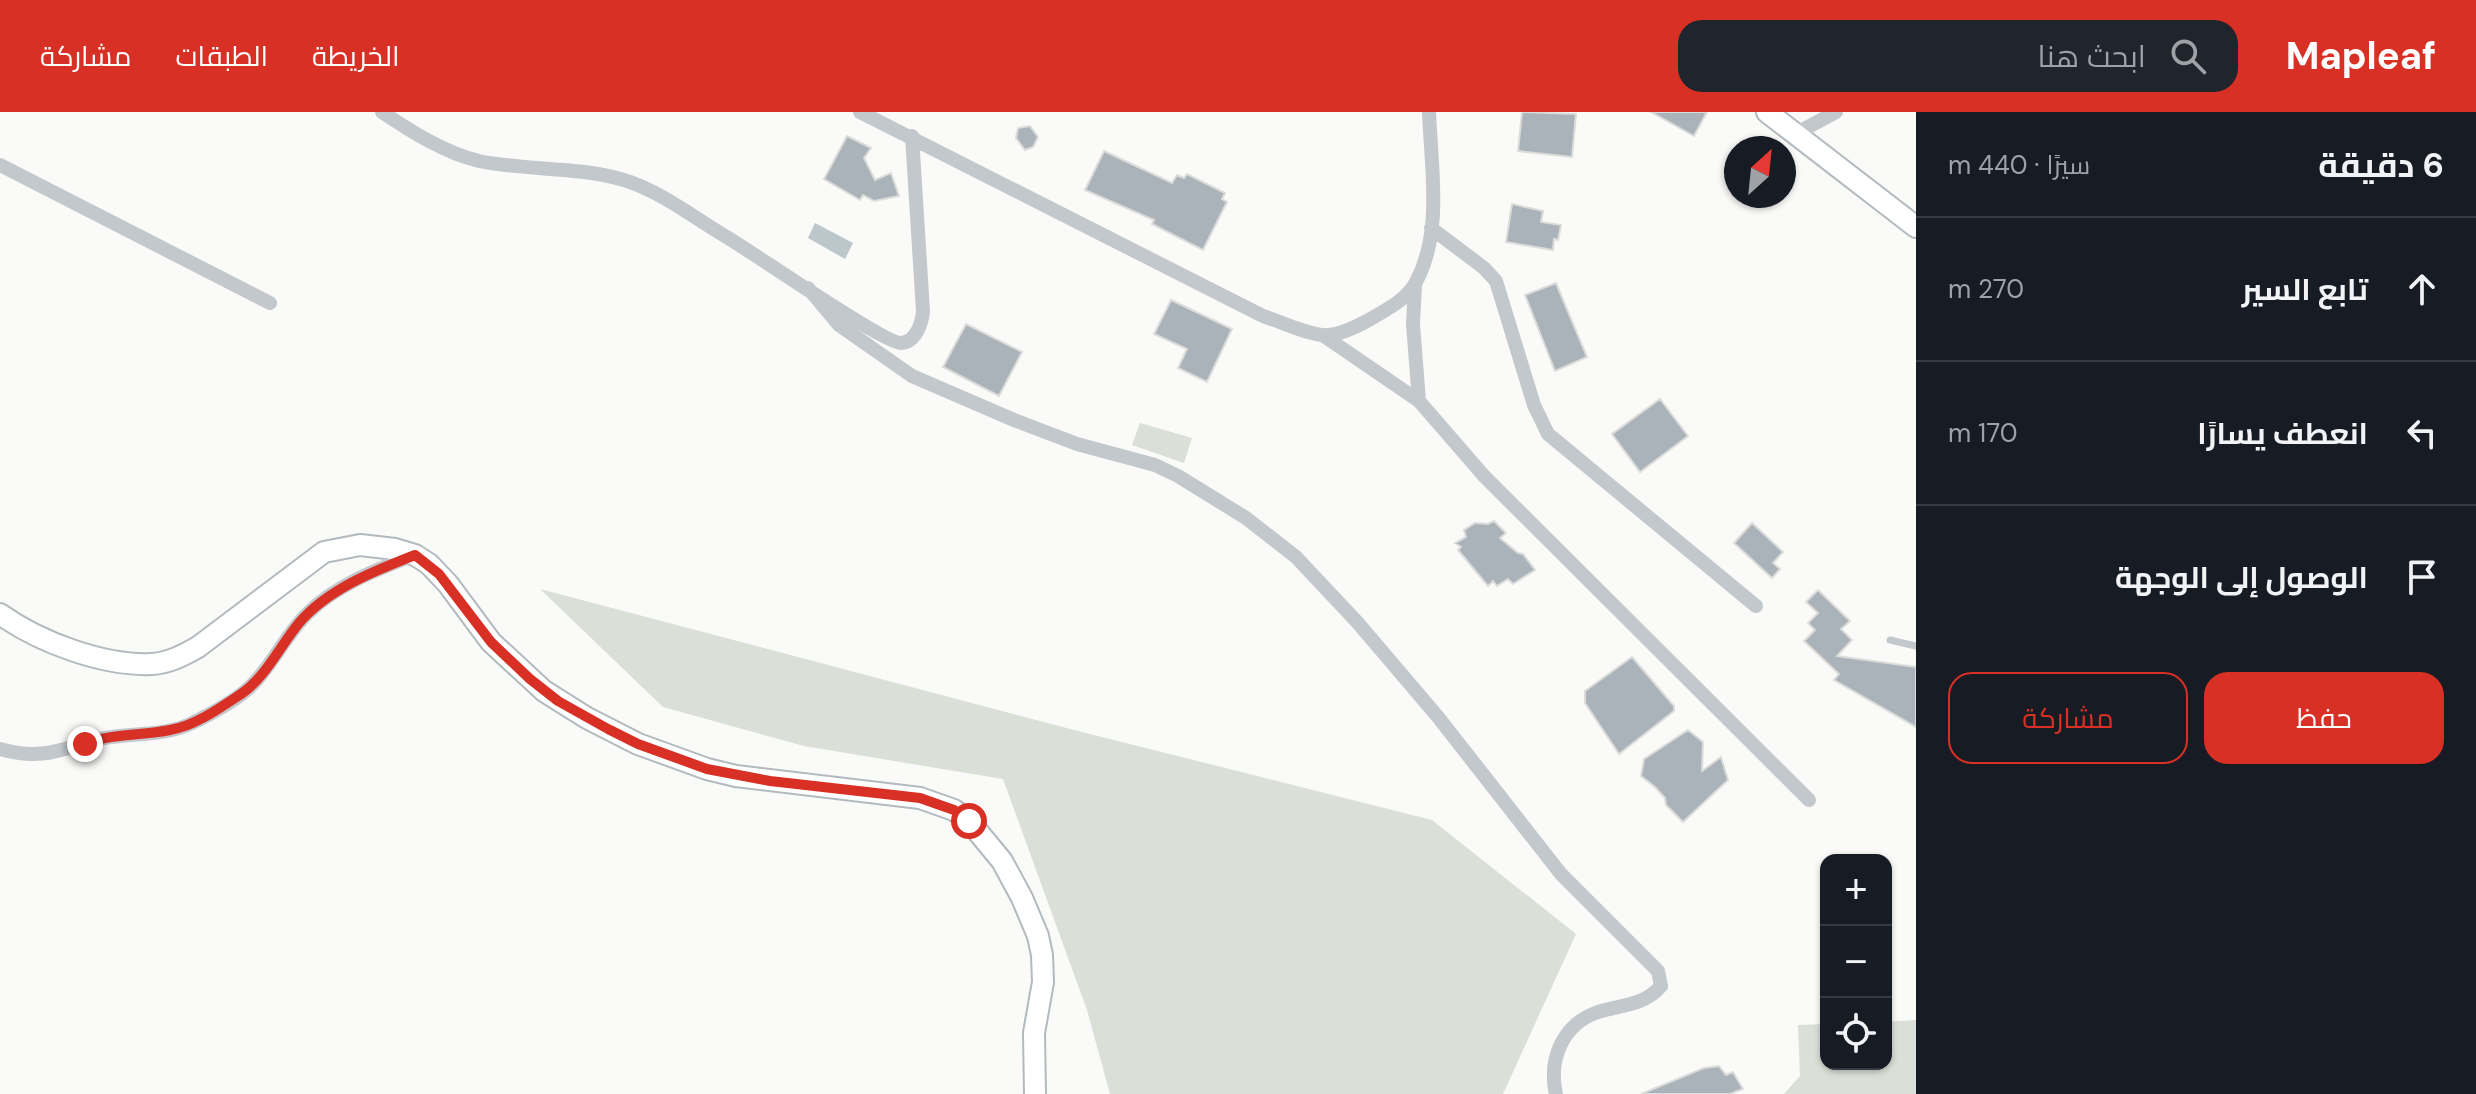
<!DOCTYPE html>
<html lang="ar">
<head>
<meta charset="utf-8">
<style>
	:root { --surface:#171b24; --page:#20242c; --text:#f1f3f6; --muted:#9ea1a6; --line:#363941; --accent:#d93025 }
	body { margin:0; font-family:"DM Sans",Cairo,sans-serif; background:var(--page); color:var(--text); direction:rtl }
	.controls { position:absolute; right:24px; bottom:24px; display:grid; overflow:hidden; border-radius:16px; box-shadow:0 2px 6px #0004 }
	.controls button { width:72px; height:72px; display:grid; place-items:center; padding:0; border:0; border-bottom:2px solid var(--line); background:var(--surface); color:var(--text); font:40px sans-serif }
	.compass { position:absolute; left:1724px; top:24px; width:72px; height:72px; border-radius:50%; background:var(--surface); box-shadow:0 2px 6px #0004; rotate:27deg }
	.stop { position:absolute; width:24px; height:24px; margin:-18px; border:6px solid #d93025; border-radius:50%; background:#fff }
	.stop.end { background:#d93025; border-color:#fff; box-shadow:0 2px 8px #0008 }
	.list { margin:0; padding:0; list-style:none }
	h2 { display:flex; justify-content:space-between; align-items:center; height:104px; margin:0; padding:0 32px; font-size:34px }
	h2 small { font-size:26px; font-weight:400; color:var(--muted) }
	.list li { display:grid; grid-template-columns:52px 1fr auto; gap:24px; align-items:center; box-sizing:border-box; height:144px; padding:0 32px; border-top:2px solid var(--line) }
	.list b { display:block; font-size:30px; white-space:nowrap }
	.list em { font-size:26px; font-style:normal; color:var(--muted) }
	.actions { display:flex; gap:16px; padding:24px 32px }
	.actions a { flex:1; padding:18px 0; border:2px solid var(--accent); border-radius:24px; text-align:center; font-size:28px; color:var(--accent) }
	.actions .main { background:var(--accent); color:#fff }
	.icon { flex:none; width:44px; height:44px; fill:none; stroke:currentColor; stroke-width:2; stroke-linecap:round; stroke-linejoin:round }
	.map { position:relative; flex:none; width:1916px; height:982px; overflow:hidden; direction:ltr }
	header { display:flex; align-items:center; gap:48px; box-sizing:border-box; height:112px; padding:0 40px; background:var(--accent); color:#fff }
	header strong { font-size:38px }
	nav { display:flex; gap:44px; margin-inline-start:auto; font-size:28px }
	.search { width:560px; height:72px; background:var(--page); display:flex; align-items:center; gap:20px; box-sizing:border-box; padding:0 28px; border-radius:24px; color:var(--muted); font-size:30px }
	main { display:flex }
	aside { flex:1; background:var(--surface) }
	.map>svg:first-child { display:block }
	.green { fill:#dadfd7 }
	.water { fill:#bbc7cb }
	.building { fill:#aab3b9; stroke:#dcdcda; stroke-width:2 }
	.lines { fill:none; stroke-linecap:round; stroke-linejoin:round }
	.secondary-casing { stroke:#b3babf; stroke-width:24 }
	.lane { stroke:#c3c8cc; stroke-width:7 }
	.street { stroke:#c3c8cc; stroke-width:14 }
	.secondary { stroke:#fff; stroke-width:20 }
	.route { stroke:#d93025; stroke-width:10 }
</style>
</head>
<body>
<header>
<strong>Mapleaf</strong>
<div class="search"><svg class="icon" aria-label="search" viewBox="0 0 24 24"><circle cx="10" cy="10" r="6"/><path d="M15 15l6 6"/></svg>ابحث هنا</div>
<nav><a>الخريطة</a><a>الطبقات</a><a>مشاركة</a></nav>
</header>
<main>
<aside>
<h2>6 دقيقة<small>سيرًا · 440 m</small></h2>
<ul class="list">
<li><svg class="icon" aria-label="ahead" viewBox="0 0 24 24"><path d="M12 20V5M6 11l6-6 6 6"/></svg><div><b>تابع السير</b></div><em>270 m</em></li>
<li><svg class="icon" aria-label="left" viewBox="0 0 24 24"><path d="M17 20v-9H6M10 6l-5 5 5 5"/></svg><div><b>انعطف يسارًا</b></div><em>170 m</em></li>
<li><svg class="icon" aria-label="arrive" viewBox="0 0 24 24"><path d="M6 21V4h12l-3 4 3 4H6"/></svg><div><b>الوصول إلى الوجهة</b></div></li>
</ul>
<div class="actions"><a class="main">حفظ</a><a>مشاركة</a></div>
</aside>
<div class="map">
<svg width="1916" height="982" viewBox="0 0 1916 982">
	<rect width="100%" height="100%" fill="#fafaf8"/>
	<path class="green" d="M1140,311L1192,326L1184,351L1132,333Z
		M540,477L1078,619L1432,708L1576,822L1503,982H1110L1087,898L1003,667L804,634L663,595Z
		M1916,908V982H1784L1800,964L1798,913L1826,912V952H1886V910Z"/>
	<path class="water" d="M815,111L853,131L845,147L808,126Z"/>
	<path class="building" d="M1522,0L1576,2L1572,45L1518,39Z
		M1651,0H1707L1694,24Z
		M1030,14L1038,25L1033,35L1025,38L1016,26L1018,16Z
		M847,24L871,36L864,46L875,68L891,61L899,84L874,89L863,83L860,88L824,67Z
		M1104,39L1172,71L1177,63L1184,66L1187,62L1225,81L1222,87L1227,90L1203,138L1152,112L1154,108L1085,78Z
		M1512,92L1543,99L1541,110L1561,113L1558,128L1554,127L1553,138L1506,130Z
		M1556,171L1587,245L1555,259L1525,183Z
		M1171,188L1232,217L1207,270L1178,256L1187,237L1154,222Z
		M966,212L1022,240L999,284L943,255Z
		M1660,287L1688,324L1640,360L1612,322Z
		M1494,409L1506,421L1500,426L1518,441L1523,442L1535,458L1513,472L1508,467L1497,474L1493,469L1488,474L1458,438L1461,435L1455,431L1466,425L1464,418L1475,411L1488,412Z
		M1752,411L1783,440L1773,451L1780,457L1772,466L1734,431Z
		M1818,478L1850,509L1841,517L1852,528L1837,544L1916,555V615L1834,568L1839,562L1804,529L1815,518L1808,511L1818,501L1806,490Z
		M1632,545L1674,594V599L1619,642L1585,591V579Z
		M1688,618L1703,630L1702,659L1721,645L1728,668L1683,710L1666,693L1665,686L1655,675L1641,664L1644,647Z
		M1719,954L1726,963L1733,960L1743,977L1730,982H1641L1704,956Z"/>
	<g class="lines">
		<defs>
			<path id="secondary" d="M1767,0L1916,115
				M0,502C39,530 103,554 152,552C169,551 184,543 198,535L324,440L360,433L395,437L415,443L429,452L448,472L491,530L544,579L587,606L638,632L707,657L736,664L920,686L954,698L969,709L1002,749L1022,786L1038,824L1042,843L1043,870L1034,921L1035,982"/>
		</defs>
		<use href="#secondary" class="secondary-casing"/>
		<path class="lane" d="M1890,528L1916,534"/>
		<path class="street" d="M382,0C410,19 445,41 479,49C527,59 577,54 624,68C660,79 693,105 725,124C751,139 884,232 901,231C916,230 922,211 923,199L912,24
			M860,0L1263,204C1282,210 1303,221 1322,223C1340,225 1364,211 1379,202C1393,194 1408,185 1416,170C1443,120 1431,55 1429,0
			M1795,22L1836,0
			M0,53L270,191
			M1431,116L1484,156L1496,169L1534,293L1548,322L1756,494
			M1415,172L1413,212L1419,289
			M808,176L839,213L912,264L1014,308L1077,332L1155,353L1178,364L1246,406L1296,445L1358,511L1438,605L1561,762L1658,859L1661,874C1645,893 1622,893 1598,900C1563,912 1548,947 1556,982
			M1324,224L1419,289L1484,364L1809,688
			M0,637C42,649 61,637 100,627C130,620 162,625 190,612C211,602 236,589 252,573C273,552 286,522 308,501C336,473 378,457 414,443"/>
		<use href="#secondary" class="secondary"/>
	</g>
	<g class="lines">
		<path class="route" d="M85,632C113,621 141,624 170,618C195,614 220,596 241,582C266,565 280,534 299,511C328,477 374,459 415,443L439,462L491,530L530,567L558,589L608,617L638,632L707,657L770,669L920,686L954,698L969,709"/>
	</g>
</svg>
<div class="controls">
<button>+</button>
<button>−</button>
<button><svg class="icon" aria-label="locate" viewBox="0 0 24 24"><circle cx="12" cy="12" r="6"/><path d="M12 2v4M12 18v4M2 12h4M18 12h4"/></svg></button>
</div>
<svg class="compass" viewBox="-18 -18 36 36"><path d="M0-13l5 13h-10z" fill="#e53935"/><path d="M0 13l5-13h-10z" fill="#9ea1a6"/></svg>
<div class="stop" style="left:969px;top:709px"></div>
<div class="stop end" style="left:85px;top:632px"></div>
</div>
</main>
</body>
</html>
